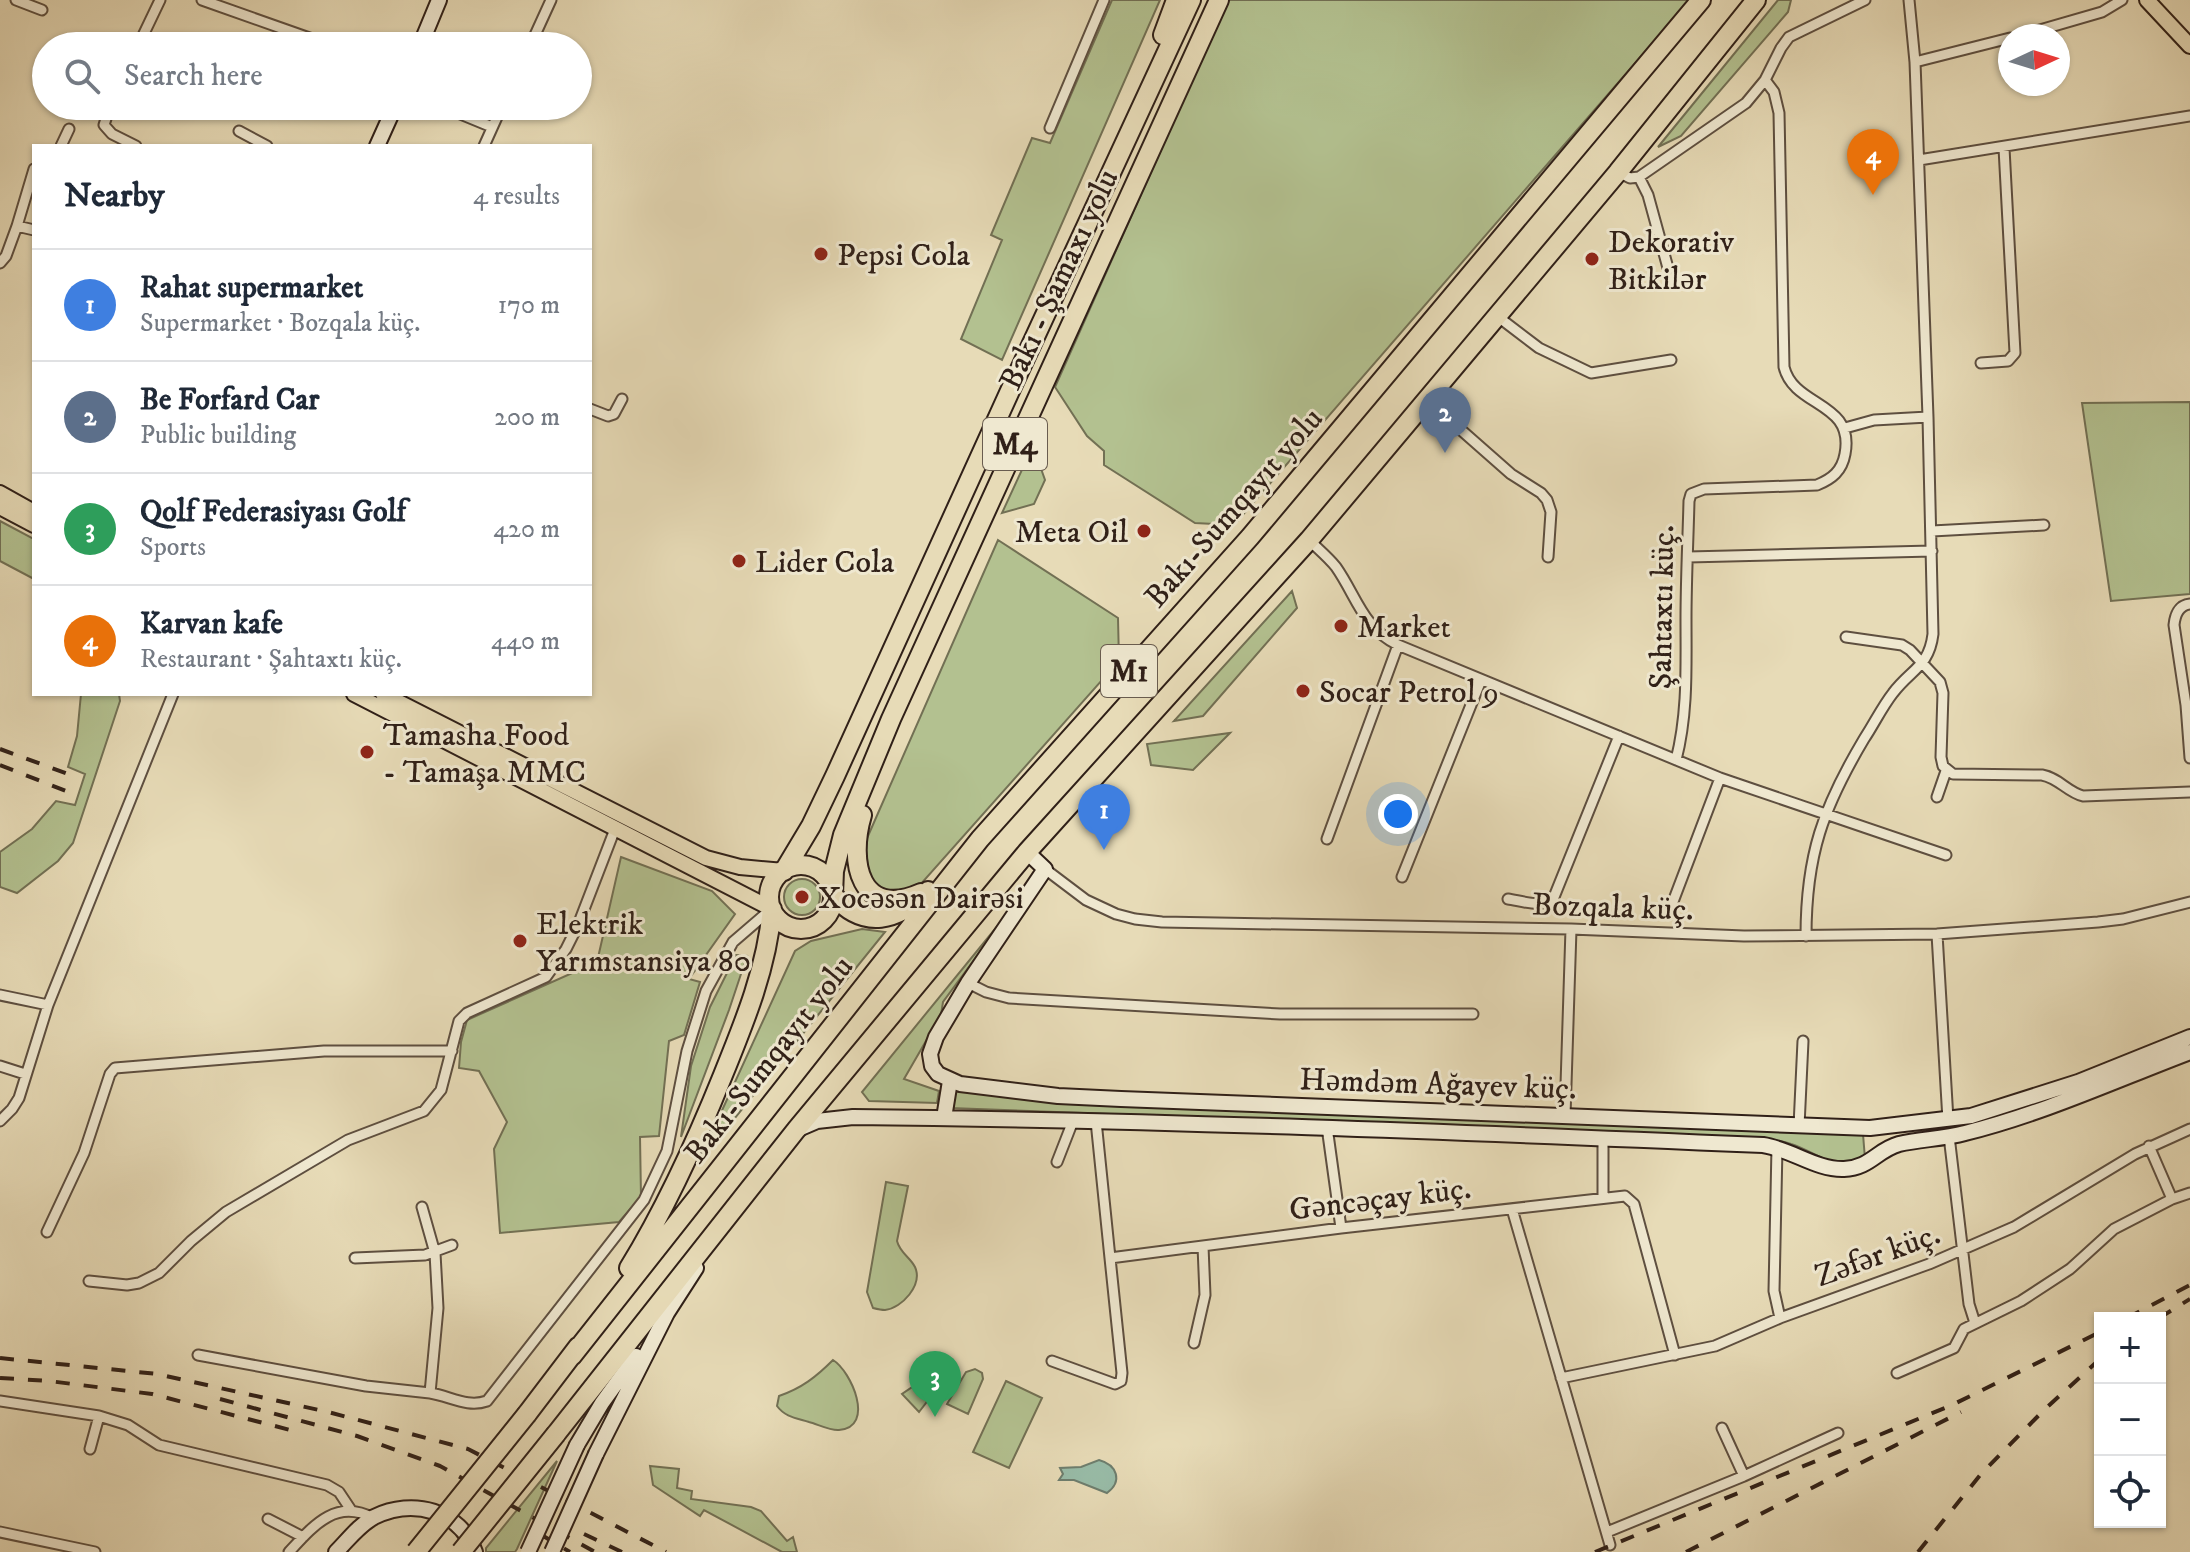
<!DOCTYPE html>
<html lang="en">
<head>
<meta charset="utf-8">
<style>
	:root { --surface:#fff; --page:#f6f6f7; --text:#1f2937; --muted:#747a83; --line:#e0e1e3; --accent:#8f2418 }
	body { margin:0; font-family:"IM FELL DW Pica",serif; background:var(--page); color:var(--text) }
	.controls { position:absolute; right:24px; bottom:24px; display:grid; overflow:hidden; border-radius:0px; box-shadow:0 2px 6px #0004 }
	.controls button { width:72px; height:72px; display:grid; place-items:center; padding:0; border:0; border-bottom:2px solid var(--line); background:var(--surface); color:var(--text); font:40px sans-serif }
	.compass { position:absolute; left:1998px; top:24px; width:72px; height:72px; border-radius:50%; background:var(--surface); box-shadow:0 2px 6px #0004; rotate:86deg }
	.you { position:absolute; left:1398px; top:814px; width:28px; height:28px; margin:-20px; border:6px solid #fff; border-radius:50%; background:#1a73e8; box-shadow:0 0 0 12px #1a73e833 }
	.badge { display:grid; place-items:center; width:52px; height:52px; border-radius:50%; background:var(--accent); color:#fff; font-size:26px; font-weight:700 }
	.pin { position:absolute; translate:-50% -66px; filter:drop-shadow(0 2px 4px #0008) }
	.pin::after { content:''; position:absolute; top:42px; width:28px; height:24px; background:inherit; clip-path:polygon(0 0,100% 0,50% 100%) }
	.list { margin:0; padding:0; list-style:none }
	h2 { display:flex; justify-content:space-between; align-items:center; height:104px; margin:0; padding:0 32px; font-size:34px }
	h2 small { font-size:26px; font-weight:400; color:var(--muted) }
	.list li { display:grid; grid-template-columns:52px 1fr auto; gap:24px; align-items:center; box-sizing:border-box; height:112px; padding:0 32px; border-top:2px solid var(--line) }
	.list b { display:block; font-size:30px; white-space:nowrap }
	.list p { margin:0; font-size:26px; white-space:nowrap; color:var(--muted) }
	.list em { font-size:26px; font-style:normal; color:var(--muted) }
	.icon { flex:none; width:44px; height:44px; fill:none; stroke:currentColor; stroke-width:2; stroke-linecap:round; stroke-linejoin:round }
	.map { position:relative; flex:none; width:2190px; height:1552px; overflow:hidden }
	.search { position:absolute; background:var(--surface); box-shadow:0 2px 6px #0004; left:32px; top:32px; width:560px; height:88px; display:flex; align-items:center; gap:20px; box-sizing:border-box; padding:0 28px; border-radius:44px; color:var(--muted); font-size:30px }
	.panel { position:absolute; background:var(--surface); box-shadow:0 2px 6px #0004; left:32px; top:144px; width:560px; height:552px; border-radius:0px }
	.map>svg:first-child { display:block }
	.green { fill:#b3c190; stroke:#727054; stroke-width:2 }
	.water { fill:#98bca8; stroke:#6e7e6e; stroke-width:2 }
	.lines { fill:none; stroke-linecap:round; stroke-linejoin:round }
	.street-casing { stroke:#5e4f40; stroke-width:13 }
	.secondary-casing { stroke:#302018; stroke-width:18 }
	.primary-casing { stroke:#302018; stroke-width:18 }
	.highway-casing { stroke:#302018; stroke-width:22 }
	.street { stroke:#efe8d0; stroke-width:9 }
	.secondary { stroke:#efe8d0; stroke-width:14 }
	.primary { stroke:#e7dbb7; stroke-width:14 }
	.highway { stroke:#e7dbb7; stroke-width:18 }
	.rail { stroke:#302018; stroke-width:4; stroke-dasharray:14 14; stroke-linecap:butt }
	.secondary-bridge-casing { stroke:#302018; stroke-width:18; stroke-linecap:butt }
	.highway-bridge-casing { stroke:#302018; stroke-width:22; stroke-linecap:butt }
	.secondary-bridge { stroke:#efe8d0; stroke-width:14 }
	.highway-bridge { stroke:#e7dbb7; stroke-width:18 }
	.poi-dot { fill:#8f2418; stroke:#efe8d0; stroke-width:3 }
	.labels { text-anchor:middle; stroke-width:6; stroke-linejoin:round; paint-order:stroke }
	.shield { fill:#efe8d0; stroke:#695c4f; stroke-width:2 }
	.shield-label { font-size:30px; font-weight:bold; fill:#302018 }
	.poi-label { font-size:32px; fill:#302018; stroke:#efe8d0; text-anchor:start }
	.street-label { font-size:32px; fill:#302018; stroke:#efe8d0 }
</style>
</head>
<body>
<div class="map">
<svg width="2190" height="1552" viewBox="0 0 2190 1552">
	<rect width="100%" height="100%" fill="#e7dbb7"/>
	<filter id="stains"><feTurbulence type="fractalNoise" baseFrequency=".0025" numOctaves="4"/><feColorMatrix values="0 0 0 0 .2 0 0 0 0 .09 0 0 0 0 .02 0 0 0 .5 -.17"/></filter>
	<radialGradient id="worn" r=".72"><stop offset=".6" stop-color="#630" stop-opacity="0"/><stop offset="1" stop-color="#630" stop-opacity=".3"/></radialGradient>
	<path class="green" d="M1112,0H1160L1002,360L961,339L1002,240L991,235L1032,138L1050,143Z
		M1228,0H1690L1234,525L1195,523L1104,465V451L1087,436L1055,387Z
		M1778,0H1791L1788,12L1681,136L1658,147Z
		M2190,402V594L2111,601L2082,403Z
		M1033,446L1045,480L1034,504L1002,513Z
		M0,521L34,539V579L0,561Z
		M998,540L1118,618L1119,661L920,885C893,899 865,889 863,855C863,850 866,841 868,836Z
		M1292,591L1297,608L1203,716L1174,721Z
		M81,694H119L120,701L73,843L58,861L17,893L0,887V852L32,829L56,801L75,805L85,774L68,767L77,736Z
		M1230,733L1193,770L1151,765L1147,744Z
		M621,857L712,891L735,914L689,979L700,982L684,1035L669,1041L659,1136L640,1137L641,1197L619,1222L500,1233L494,1149L507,1122L479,1071L459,1068L461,1042L467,1020L597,962Z
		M784 897a18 18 0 1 1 36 0a18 18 0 1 1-36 0Z
		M1017,902L943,1002L941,1015L904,1079L939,1091L937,1103L869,1101L862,1092Z
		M862,929L885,932L697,1165L795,951L811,941Z
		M736,955L747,956L729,1010L681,1137L691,1066L710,1007Z
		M953,1090L1000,1096L1863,1134L1865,1159C1832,1172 1819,1153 1791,1144C1781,1140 1769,1140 1758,1138L950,1108Z
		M886,1182L908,1186L897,1241C900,1253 910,1257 915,1267C923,1285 902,1308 885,1310C881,1310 877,1309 873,1308L867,1292Z
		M833,1360C851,1371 876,1427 839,1430C831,1431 817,1424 809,1422C796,1418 785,1417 777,1406L779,1396C802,1388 816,1377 833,1360Z
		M952,1360L956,1364L919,1412L902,1394Z
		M975,1369L982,1373L983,1379L968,1414L947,1404L966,1372Z
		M1006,1381L1042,1398L1009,1468L973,1452Z
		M557,1461L517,1549L515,1552H486V1548Z
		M650,1466L679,1469L677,1488L692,1491L691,1499L751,1507L761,1511L787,1541L793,1537L797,1552H782L704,1510L700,1516L653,1485Z"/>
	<path class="water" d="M1099,1460C1117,1465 1123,1481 1107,1493L1074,1480H1059L1063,1474L1060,1468L1081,1467Z"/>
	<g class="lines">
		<defs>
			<path id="street" d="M16,0L42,10
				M202,0L332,46
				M1909,0L1915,62
				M2019,36L2102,12L2122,0
				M138,46L160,0
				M530,46L551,0
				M110,106L104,125L112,134L136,146
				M441,106L492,127
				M1050,128L1104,0
				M239,131L267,146
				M61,146L69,129
				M484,146L502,106
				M1919,160L2190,116
				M1618,172L1630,178L1639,177L1746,103L1765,80
				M1639,177L1648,195L1668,268
				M17,226L34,169
				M0,263L6,256L17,226L34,230
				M1497,316L1539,348L1591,373L1671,360
				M1981,363L2008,361L2015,353L2004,148
				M1427,400L1511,474L1541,493L1547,500L1551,512L1548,557
				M590,409L608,416L614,414L622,399
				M1845,428L1874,420L1928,417
				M1932,531L2044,525
				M1309,540C1318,549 1328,557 1336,567C1357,597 1362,627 1398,645L1720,778L1946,855
				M1688,557L1932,551
				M2190,604C2179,605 2175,615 2174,625L2186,705L2190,758
				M1846,637L1902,645L1910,650L1940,682L1943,693L1941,757L1943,766L1953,774L2042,775C2059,778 2067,792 2083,796L2190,792
				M1676,760C1688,713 1686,667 1686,619C1686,580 1688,541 1689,501L1691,494L1704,489L1817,485C1832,479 1842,471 1845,454C1855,401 1794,408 1784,367L1779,113L1774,92L1765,80L1781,48L1789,37L1865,0
				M1937,797L1946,771
				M1327,839L1398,645
				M1045,869L1086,900L1116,914L1135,919L1162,922L1571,929L1744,936L1937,934L2098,922L2123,919L2190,902
				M1402,877L1481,680
				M1508,899C1522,901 1544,909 1554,897L1619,736
				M1671,907L1720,778
				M1937,934L1948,1120
				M1806,936C1806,855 1823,808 1864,739C1874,724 1882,707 1893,693C1911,669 1929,667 1933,634L1928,417L1915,62L2010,38
				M968,983L986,992L1009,998L1280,1014H1473
				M0,995L48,1005L173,694
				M0,1066L25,1074
				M1565,1116L1571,929
				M0,1121L12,1109L19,1098L48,1005
				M1096,1121L1110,1258L1341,1228L1625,1196L1634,1204L1675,1355
				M1799,1126L1803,1041
				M1327,1127L1341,1228
				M1949,1136L1969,1304L1975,1323
				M1777,1147L1774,1291L1780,1318
				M1057,1162L1073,1121
				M1603,1198V1138
				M2172,1199L2190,1193
				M422,1207L435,1253L438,1308L430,1393C450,1396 467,1408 487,1401L644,1200L667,1151L687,1051L706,991L733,942L769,911
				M1512,1209L1610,1545
				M47,1232L84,1153L110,1074L115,1068L324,1051H452
				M355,1258L425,1255L452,1245
				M89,1281L127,1285L139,1283L159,1273L191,1241L226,1212L348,1140L424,1111L441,1090L459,1021L467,1013L546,977L566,949L578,925L615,829
				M1194,1343L1205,1295L1203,1246
				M198,1355L366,1386L430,1393
				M1052,1361L1115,1384L1121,1381L1122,1373L1110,1258
				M1897,1373L1954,1348L1964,1329L2021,1301L2070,1269L2114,1229L2172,1199L2149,1146
				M1561,1378L1715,1346L1780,1318L1929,1264L2014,1227L2135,1154L2190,1129
				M0,1401L99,1416L128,1425L159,1445L327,1485L339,1492L351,1510
				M1722,1428L1744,1476
				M90,1449L99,1416
				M268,1519L303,1537
				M0,1532L95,1552
				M1607,1532L1744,1476L1838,1433
				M289,1552C313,1526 336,1498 373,1518"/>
			<path id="secondary" d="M420,46L439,0
				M377,146L395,106
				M1027,852L1045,869L968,983L936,1037L930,1054L932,1066L938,1074L960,1084L1058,1096L1121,1099L1870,1128L1971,1116L2078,1082L2190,1037
				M944,1118L950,1081
				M796,1130L817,1121L853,1117C1157,1120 1460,1132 1763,1145C1791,1149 1816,1170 1844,1169C1870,1168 1877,1150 1899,1144C1920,1139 1943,1139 1965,1133C2042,1114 2116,1080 2190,1052
				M577,1445L602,1403L636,1356
				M596,1454L667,1313L696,1268
				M336,1552C348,1540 359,1525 374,1517C413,1498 460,1510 475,1552"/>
			<path id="primary" d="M2147,0L2190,46
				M0,493L34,512
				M0,507L34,525
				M354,694L772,909
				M383,694L706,858L740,867L784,871"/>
			<path id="highway" d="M1163,35L1176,0
				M862,815C848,862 860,920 921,893
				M769 897a32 32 0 1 1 64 0a32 32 0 1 1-64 0Z
				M784,871L811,826L835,776L1009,393L1191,0
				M928,891C898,921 864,931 833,895L834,871L843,835L891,719L1219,0
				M629,1268C667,1206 696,1142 723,1075C745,1021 767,967 772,909
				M572,1356L980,839L1250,537L1701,0
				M527,1414L578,1347
				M556,1434L796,1130L1027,852L1309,540L1618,172L1756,0"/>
		</defs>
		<use href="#street" class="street-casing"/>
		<use href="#secondary" class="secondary-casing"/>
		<use href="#primary" class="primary-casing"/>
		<use href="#highway" class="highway-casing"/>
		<use href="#street" class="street"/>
		<use href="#secondary" class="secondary"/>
		<use href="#primary" class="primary"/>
		<use href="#highway" class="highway"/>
		<path class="rail" d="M0,749L68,774
			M0,765L71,793
			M2127,1318L2190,1285
			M2159,1318L2190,1299
			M0,1358L157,1374L328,1412L468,1449L666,1552
			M0,1378L49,1381L152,1394L294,1431
			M220,1399L357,1436L440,1466L595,1552
			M540,1534L570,1552
			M584,1534L622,1552
			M1595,1552L1952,1405L2100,1332
			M1686,1552L1961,1412
			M1918,1552L1981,1474L2044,1410L2100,1359"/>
		<defs>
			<path id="secondary-bridge" d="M528,1552L577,1445
				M552,1552L596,1454"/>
			<path id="highway-bridge" d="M416,1552L527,1414
				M461,1552L556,1434"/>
		</defs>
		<use href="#secondary-bridge" class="secondary-bridge-casing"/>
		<use href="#highway-bridge" class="highway-bridge-casing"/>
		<use href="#secondary-bridge" class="secondary-bridge"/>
		<use href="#highway-bridge" class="highway-bridge"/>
	</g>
	<g class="poi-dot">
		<circle cx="821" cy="254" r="8"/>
		<circle cx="1592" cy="259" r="8"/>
		<circle cx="1144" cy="531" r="8"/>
		<circle cx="739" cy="561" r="8"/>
		<circle cx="1341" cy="626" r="8"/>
		<circle cx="1303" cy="691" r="8"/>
		<circle cx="367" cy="752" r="8"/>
		<circle cx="802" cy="897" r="8"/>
		<circle cx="520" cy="941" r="8"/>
	</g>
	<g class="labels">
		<g class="shield">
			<rect x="983" y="418" width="64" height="52" rx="6"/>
			<rect x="1101" y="645" width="56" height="52" rx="6"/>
		</g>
		<g class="shield-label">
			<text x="1015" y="454">M4</text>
			<text x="1129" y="681">M1</text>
		</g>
		<g class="poi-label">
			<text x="1608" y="252">Dekorativ<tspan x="1608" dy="37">Bitkilər</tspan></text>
			<text x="837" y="265">Pepsi Cola</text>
			<text x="1128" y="542" text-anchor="end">Meta Oil</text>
			<text x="755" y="572">Lider Cola</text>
			<text x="1357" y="637">Market</text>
			<text x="1319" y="702">Socar Petrol 9</text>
			<text x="383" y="745">Tamasha Food<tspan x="383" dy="37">- Tamaşa MMC</tspan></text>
			<text x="818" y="908">Xocəsən Dairəsi</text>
			<text x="536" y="934">Elektrik<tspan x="536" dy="37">Yarımstansiya 80</tspan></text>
		</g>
		<g class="street-label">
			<text transform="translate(1058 279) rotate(-65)" y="11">Bakı - Şamaxı yolu</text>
			<text transform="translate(1233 507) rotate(-49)" y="11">Bakı-Sumqayıt yolu</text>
			<text transform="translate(1661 607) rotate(-89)" y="11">Şahtaxtı küç.</text>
			<text transform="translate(1613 906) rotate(2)" y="11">Bozqala küç.</text>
			<text transform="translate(768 1059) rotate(-52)" y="11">Bakı-Sumqayıt yolu</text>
			<text transform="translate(1438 1083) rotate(2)" y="11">Həmdəm Ağayev küç.</text>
			<text transform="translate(1380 1198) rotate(-7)" y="11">Gəncəçay küç.</text>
			<text transform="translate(1877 1254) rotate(-20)" y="11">Zəfər küç.</text>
		</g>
	</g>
	<rect width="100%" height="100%" filter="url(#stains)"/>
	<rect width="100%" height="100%" fill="url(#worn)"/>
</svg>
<div class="controls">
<button>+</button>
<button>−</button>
<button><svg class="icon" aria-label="locate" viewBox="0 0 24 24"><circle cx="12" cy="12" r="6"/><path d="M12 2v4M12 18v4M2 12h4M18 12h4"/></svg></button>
</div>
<svg class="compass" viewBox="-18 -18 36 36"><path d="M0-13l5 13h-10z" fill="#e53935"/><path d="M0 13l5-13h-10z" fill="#747a83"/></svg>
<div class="you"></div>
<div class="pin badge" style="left:1104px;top:850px;background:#3f7fe0">1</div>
<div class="pin badge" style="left:1445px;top:453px;background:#5c6f8a">2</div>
<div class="pin badge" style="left:935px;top:1417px;background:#2e9e5b">3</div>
<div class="pin badge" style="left:1873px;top:195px;background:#e8710a">4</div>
<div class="search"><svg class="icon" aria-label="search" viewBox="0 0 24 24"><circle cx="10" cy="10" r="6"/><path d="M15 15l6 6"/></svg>Search here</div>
<section class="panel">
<h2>Nearby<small>4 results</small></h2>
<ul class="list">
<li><span class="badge" style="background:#3f7fe0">1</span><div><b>Rahat supermarket</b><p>Supermarket · Bozqala küç.</p></div><em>170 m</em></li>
<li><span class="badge" style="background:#5c6f8a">2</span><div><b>Be Forfard Car</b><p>Public building</p></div><em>200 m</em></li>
<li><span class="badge" style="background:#2e9e5b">3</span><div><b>Qolf Federasiyası Golf</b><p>Sports</p></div><em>420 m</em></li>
<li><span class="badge" style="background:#e8710a">4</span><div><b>Karvan kafe</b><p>Restaurant · Şahtaxtı küç.</p></div><em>440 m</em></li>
</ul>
</section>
</div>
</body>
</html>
